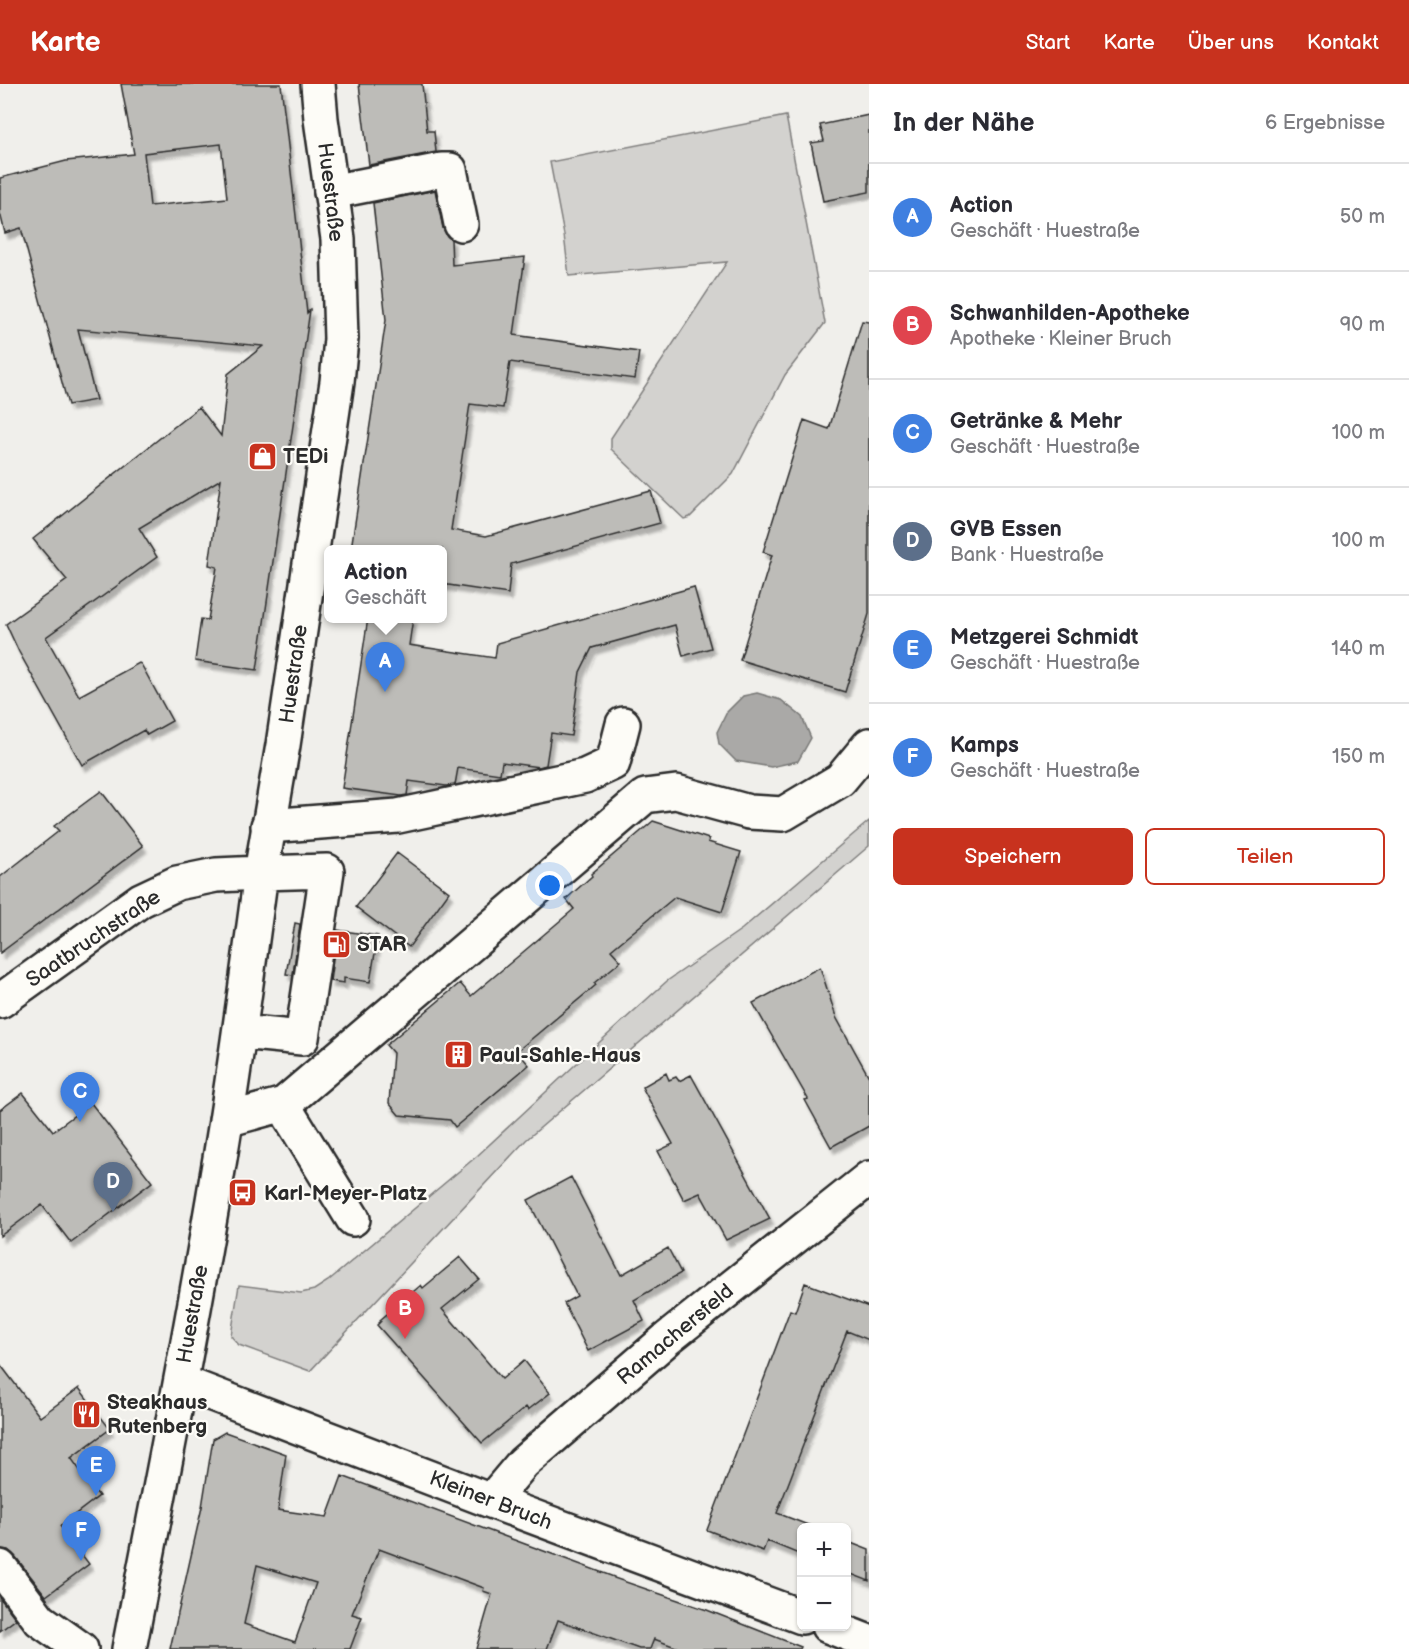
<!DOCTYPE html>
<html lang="de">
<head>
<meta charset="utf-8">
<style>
	:root { --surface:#fff; --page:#f2f2f3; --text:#2b2b33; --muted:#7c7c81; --line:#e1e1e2; --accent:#c8321e }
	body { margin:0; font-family:"Balsamiq Sans",sans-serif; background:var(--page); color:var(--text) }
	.controls { position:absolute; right:18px; bottom:18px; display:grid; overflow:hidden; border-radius:9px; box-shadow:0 2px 4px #0004 }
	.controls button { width:54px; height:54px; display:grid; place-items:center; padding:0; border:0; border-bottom:2px solid var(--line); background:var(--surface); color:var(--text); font:30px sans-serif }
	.you { position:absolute; left:550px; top:802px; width:21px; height:21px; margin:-15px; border:4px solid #fff; border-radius:50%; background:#1a73e8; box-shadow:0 0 0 9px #1a73e833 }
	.badge { display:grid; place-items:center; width:39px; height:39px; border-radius:50%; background:var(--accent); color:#fff; font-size:20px; font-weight:700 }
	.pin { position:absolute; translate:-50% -50px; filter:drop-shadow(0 2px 3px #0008) }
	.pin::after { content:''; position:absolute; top:32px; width:21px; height:18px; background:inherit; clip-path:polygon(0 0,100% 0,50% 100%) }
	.popup { position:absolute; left:324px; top:461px; width:123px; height:78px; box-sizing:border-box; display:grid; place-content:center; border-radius:9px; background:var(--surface); filter:drop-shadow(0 2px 4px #0005); font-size:20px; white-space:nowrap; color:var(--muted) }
	.popup b { font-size:22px; color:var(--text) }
	.popup::after { content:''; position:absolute; left:50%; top:100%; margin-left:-12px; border:12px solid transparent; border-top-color:var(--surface) }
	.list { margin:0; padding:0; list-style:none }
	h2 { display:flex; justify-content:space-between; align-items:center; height:78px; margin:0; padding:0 24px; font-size:26px }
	h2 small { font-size:20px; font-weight:400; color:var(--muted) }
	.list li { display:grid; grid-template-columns:39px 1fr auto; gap:18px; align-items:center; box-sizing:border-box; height:108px; padding:0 24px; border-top:2px solid var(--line) }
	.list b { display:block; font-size:22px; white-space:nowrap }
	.list p { margin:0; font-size:20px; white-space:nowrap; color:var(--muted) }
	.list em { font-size:20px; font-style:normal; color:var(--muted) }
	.actions { display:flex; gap:12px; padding:18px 24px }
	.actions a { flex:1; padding:14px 0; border:2px solid var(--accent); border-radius:9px; text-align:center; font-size:21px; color:var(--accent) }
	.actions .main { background:var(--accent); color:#fff }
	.map { position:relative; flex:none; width:869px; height:1565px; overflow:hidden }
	header { display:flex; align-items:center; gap:36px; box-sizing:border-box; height:84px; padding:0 30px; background:var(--accent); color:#fff }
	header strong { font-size:28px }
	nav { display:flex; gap:33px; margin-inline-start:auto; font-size:21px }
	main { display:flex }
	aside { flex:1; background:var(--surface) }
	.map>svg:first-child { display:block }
	.green { fill:#d3d2cf; stroke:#7f7e7d; stroke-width:1.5 }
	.water { fill:#aaa9a7; stroke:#777775; stroke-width:1.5 }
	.building { fill:#bdbcb8; stroke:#2b2b2b; stroke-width:1.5; fill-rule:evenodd; filter:url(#shadow) }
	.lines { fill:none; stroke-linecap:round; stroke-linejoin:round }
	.minor-casing { stroke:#2b2b2b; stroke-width:38 }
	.major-casing { stroke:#2b2b2b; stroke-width:38 }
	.minor { stroke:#fdfcf7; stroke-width:33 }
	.major { stroke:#fdfcf7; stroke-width:33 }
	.labels { text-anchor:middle; stroke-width:4.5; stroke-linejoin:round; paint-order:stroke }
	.street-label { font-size:21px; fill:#2b2b2b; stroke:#fdfcf7 }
	.poi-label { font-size:21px; font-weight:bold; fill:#2b2b2b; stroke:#fdfcf7; text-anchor:start }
</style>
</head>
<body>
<header>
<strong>Karte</strong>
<nav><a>Start</a><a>Karte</a><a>Über uns</a><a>Kontakt</a></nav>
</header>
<main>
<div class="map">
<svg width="869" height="1565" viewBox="0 0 869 1565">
	<defs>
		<filter id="shadow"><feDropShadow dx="3.5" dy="6" stdDeviation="1.5" flood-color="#0004"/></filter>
	</defs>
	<rect width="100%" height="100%" fill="#f0efeb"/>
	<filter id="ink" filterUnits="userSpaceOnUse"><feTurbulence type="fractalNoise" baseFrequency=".0167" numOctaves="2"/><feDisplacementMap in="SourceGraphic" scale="12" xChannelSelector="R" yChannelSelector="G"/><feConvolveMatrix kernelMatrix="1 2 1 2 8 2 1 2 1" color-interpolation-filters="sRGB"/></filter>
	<g filter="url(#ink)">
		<path class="green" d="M786,32L825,239L785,291L733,390L690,433L684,435L611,365V354L727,178L569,192L564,151L550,78Z
			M869,737V762L526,1056L310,1287L239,1261L231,1252L239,1201L301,1209L314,1206L328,1197L477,1072L603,955L667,897L742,845Z"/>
		<path class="water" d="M757,609L781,616L802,633L811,654L798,677L771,683L736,677L719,660L717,648L727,628L743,612Z"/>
		<path class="building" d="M121,0H281L307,229L310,226L257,586L195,577L201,535L208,536L217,483L209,481L221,395L139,444L157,473L46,553L79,612L139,579L141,580L172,637L147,651L144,646L82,681L19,568L6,540L67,496L33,455L199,323L221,352L228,290L263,262L78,245L96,316L68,321L21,144L5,149L0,129V94L66,77L134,70ZM221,60L227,114L150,122L144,69Z
			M359,0H422L427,47H434L436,68L369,81Z
			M869,31V108L823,117L811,59L824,57L820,41Z
			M435,106L443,144L447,152L451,155L452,181L525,173L514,251L639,268L635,295L510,278L503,324L470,320L451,446L486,452L651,407L660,439L511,480L508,510L442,500V465H351L386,236L373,119Z
			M862,237L869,238V530L845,608L740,576L772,471L763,468L804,336L829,345Z
			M694,503L711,564L683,572L675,541L592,564L580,588L571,652L551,649L546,681L539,683L502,678L500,690L458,684L455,701L446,702L409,697L407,711L401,712L342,704L368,534H413L409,561L495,574L497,559Z
			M101,707L143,762L0,869V793L59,747L54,742Z
			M653,737L709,755L708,758L741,768L722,828L675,813L611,866L621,877L594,899L596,901L517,967L529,981L455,1043L450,1036L399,1031L389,1019L393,969L386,961L460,899L471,912L574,825L566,815L592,792L591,790Z
			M397,769L449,808L409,863L356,823Z
			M295,839L300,840L293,891L286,890Z
			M337,846L378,852L370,898L344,894V899L330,897Z
			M820,883L836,933L869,993V1042L831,1063L805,1016L808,1015L753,919Z
			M666,989L669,996L676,993L679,997L691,991L770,1135L726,1156L700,1109L684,1116L658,1067L673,1060L642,1003Z
			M23,1009L53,1047L91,1019L152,1098L71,1159L42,1121L0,1152V1026Z
			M571,1093L621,1191L668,1164L681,1189L634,1216L644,1237L588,1267L564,1219L577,1212L528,1116Z
			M460,1173L479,1195L442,1225L502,1295L524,1276L550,1309L528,1326L526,1323L482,1359L377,1241L381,1237L380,1236L421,1201L423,1204Z
			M805,1199L869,1223V1256L847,1247L777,1429L813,1443H801V1471L767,1457L763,1467L707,1446L790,1226L795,1228Z
			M0,1280L40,1333L79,1304L110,1345L71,1374L99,1412L60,1442L89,1480L46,1512L15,1472L8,1466L0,1465Z
			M225,1348L286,1370L278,1426L327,1433L342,1392L614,1493V1494L707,1526L801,1563L800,1565H681L654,1555L650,1565H639L558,1536L547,1565H476L492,1510L483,1507L484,1504L379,1465L352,1530L362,1533L350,1565H170L202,1423L213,1355ZM257,1481L316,1499L295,1558L244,1540Z
			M846,1457L869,1466V1497L846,1488Z
			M0,1514L16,1535L0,1547Z"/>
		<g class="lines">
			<defs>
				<path id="minor" d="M331,108L442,86H450L461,140
					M268,742L398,732L585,692L613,679L623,640
					M284,1020L291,1034L353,1135
					M226,1036L284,1020L645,712L676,708L749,728L783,730L840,696L869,661
					M181,1298L491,1417L802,1533
					M491,1417L523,1379L668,1254L869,1094
					M0,1483L40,1536L81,1565
					M828,1542L869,1558
					M129,1565C163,1389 198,1214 226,1037C239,954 250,872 261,789L327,787L302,954L240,948"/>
				<path id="major" d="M0,917L141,816L177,799L216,791L261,789L283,661L337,298L341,255L338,155L321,35L318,0"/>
			</defs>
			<use href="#minor" class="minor-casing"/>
			<use href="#major" class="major-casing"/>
			<use href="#minor" class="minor"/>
			<use href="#major" class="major"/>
		</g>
	</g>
	<defs>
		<symbol id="shop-square" viewBox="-11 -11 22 22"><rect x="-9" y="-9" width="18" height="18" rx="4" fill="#c8321e" stroke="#fdfcf7"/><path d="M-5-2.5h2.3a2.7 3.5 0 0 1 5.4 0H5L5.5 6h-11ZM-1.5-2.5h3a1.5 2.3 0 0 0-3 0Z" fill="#fff"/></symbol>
		<symbol id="fuel-square" viewBox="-11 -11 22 22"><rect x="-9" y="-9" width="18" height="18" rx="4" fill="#c8321e" stroke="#fdfcf7"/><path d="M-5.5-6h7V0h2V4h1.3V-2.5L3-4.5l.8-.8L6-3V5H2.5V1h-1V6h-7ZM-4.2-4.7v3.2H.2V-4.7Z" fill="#fff"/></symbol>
		<symbol id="building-square" viewBox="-11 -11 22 22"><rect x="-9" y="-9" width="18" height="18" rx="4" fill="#c8321e" stroke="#fdfcf7"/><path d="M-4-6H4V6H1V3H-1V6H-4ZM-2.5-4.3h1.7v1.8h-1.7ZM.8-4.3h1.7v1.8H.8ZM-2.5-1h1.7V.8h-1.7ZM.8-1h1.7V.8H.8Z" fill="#fff"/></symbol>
		<symbol id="bus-square" viewBox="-11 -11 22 22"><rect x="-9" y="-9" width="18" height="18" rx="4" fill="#c8321e" stroke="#fdfcf7"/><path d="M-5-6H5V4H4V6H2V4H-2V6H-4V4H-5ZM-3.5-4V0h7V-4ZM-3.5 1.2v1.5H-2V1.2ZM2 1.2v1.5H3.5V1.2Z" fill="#fff"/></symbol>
		<symbol id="restaurant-square" viewBox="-11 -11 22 22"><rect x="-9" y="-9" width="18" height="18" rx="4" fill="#c8321e" stroke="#fdfcf7"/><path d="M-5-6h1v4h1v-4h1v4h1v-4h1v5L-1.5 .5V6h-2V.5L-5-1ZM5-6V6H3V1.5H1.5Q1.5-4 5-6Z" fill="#fff"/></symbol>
	</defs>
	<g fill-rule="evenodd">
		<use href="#shop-square" x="246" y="356" width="33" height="33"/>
		<use href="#fuel-square" x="320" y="844" width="33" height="33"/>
		<use href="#building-square" x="442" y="954" width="33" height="33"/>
		<use href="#bus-square" x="226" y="1092" width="33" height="33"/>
		<use href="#restaurant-square" x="70" y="1314" width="33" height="33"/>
	</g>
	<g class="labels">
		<g class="street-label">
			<text transform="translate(331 108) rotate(83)" y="7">Huestraße</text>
			<text transform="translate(293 590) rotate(-82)" y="7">Huestraße</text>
			<text transform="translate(93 854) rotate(-34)" y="7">Saatbruchstraße</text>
			<text transform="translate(192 1230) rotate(-80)" y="7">Huestraße</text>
			<text transform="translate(675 1250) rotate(-40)" y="7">Ramachersfeld</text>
			<text transform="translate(491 1416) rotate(21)" y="7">Kleiner Bruch</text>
		</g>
		<g class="poi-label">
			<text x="283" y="379">TEDi</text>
			<text x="357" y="867">STAR</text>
			<text x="479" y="978">Paul-Sahle-Haus</text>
			<text x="264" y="1116">Karl-Meyer-Platz</text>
			<text x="107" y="1325">Steakhaus<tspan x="107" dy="24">Rutenberg</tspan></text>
		</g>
	</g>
</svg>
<div class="controls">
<button>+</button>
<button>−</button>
</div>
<div class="you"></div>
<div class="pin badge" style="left:385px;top:608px;background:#3f7fe0">A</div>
<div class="popup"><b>Action</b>Geschäft</div>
<div class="pin badge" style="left:405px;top:1255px;background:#e0444e">B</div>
<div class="pin badge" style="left:80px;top:1038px;background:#3f7fe0">C</div>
<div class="pin badge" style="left:113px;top:1128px;background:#5c6f8a">D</div>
<div class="pin badge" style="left:96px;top:1412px;background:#3f7fe0">E</div>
<div class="pin badge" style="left:81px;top:1477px;background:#3f7fe0">F</div>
</div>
<aside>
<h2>In der Nähe<small>6 Ergebnisse</small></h2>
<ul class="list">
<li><span class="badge" style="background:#3f7fe0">A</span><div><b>Action</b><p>Geschäft · Huestraße</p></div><em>50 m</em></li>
<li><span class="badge" style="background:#e0444e">B</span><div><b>Schwanhilden-Apotheke</b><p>Apotheke · Kleiner Bruch</p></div><em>90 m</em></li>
<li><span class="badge" style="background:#3f7fe0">C</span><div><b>Getränke &amp; Mehr</b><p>Geschäft · Huestraße</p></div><em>100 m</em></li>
<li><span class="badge" style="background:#5c6f8a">D</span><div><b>GVB Essen</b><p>Bank · Huestraße</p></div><em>100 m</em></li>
<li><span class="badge" style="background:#3f7fe0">E</span><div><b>Metzgerei Schmidt</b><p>Geschäft · Huestraße</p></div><em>140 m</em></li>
<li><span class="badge" style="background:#3f7fe0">F</span><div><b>Kamps</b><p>Geschäft · Huestraße</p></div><em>150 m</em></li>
</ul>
<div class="actions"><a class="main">Speichern</a><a>Teilen</a></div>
</aside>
</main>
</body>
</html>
